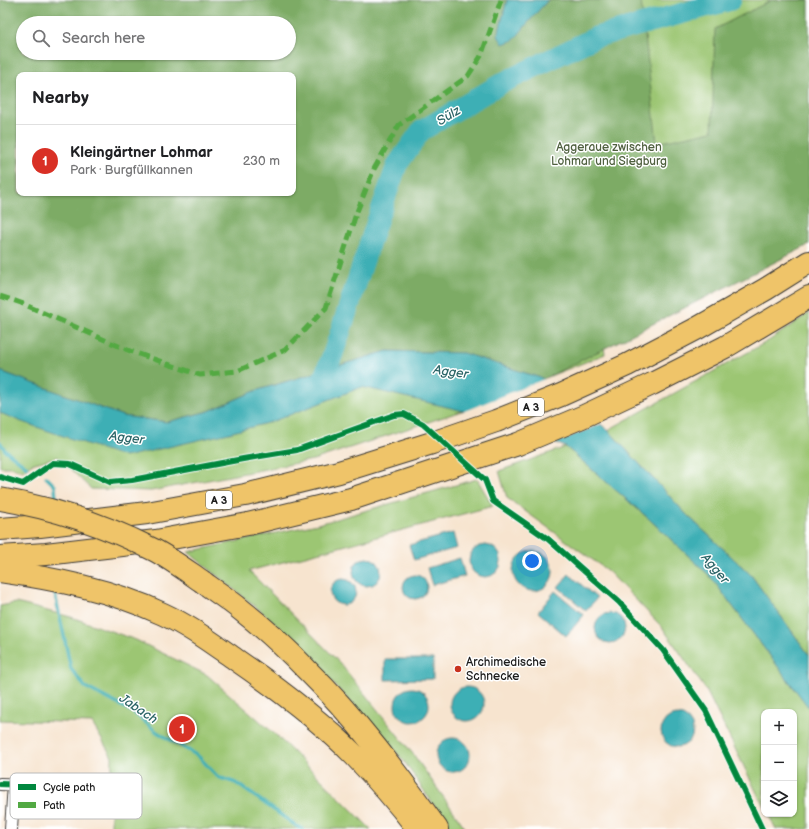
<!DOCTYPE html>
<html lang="en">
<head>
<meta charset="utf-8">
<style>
	:root { --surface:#fff; --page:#f2f2f2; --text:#202124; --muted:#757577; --line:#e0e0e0; --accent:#d93025 }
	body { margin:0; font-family:"Balsamiq Sans",sans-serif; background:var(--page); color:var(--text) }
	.controls { position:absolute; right:12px; bottom:12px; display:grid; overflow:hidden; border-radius:8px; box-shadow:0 1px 3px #0004 }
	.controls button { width:36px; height:36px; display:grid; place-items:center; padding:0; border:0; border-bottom:1px solid var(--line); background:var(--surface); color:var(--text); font:20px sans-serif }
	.you { position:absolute; left:532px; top:561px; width:14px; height:14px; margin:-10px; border:3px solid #fff; border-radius:50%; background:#1a73e8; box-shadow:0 0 0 6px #1a73e833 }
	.badge { display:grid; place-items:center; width:26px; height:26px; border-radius:50%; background:var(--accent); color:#fff; font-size:13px; font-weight:700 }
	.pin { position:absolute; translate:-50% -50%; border:2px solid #fff; box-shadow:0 1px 4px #0006 }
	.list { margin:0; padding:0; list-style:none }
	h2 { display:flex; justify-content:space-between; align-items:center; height:52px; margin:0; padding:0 16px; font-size:17px }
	h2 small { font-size:13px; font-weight:400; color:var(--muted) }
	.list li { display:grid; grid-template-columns:26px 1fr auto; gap:12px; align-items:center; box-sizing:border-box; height:72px; padding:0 16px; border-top:1px solid var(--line) }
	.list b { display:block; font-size:15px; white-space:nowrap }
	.list p { margin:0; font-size:13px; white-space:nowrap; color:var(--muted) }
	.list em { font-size:13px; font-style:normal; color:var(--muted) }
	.icon { flex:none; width:22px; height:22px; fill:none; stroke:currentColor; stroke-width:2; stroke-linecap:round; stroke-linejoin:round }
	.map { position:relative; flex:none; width:809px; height:829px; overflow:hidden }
	.search { position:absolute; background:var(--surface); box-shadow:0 1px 3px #0004; left:16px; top:16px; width:280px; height:44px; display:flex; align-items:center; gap:10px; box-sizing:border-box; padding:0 14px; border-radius:22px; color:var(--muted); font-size:15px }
	.panel { position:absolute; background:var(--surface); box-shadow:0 1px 3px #0004; left:16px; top:72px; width:280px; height:124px; border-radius:8px }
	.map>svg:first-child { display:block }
	.green { fill:#9cc673; stroke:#5c7148 }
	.forest { fill:#7dab65; stroke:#4c6440; fill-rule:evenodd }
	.water { fill:#3eafb5; stroke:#2d6668 }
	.pier { fill:#f7e4cf }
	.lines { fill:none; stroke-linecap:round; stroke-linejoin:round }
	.stream { stroke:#3eafb5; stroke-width:3.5 }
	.river { stroke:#3eafb5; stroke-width:21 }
	.street-casing { stroke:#3d3a37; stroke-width:14 }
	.highway-casing { stroke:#3d3a37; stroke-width:24 }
	.street { stroke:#fff; stroke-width:12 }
	.highway { stroke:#efc469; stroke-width:22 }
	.highway-bridge-casing { stroke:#3d3a37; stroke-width:24; stroke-linecap:butt }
	.highway-bridge { stroke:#efc469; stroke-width:22 }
	.quiet { stroke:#52a943; stroke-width:5; stroke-dasharray:10 5; stroke-linecap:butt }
	.cycleway-casing { stroke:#fff; stroke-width:8 }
	.cycleway { stroke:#00873e; stroke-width:6 }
	.poi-dot { fill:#c8321e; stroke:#fff; stroke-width:1.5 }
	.labels { text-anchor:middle; stroke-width:3; stroke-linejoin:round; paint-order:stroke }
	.shield { fill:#fff; stroke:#606060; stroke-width:1 }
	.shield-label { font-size:11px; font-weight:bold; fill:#1c1c1c }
	.park-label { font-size:12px; fill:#4f603f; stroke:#fff }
	.poi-label { font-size:12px; fill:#1c1c1c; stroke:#fff; text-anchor:start }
	.water-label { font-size:13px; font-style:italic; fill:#2d6668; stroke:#fff }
	.key { fill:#fff; stroke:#bbb; stroke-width:1 }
	.key-label { font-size:11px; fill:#1c1c1c }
</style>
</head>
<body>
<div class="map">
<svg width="809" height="829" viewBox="0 0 809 829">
	<rect width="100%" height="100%" fill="#fff"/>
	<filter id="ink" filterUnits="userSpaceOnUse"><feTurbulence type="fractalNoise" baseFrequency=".025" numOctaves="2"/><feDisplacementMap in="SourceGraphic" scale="8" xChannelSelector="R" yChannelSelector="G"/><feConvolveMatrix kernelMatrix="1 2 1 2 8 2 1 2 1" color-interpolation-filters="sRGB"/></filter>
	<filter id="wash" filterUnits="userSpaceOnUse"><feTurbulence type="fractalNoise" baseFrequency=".012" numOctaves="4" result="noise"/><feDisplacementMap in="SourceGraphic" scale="16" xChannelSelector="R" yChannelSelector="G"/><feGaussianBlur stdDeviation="0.9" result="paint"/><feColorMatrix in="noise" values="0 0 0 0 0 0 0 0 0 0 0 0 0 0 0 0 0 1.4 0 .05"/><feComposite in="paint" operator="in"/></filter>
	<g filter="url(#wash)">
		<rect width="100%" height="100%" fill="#f7e4cf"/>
		<path class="green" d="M499,0H809L604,346L605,354L573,367L555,374L498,399L313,460L151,491L91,489L58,457L31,464L23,471L12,467H0V302L171,375Z
			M809,313V655L751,575L687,515L608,430L770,340Z
			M566,447L648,518L710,576L809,708V829H776L768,814H794V712H764V807L757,793L706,690L662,627L608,571L507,498L499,471Z
			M477,479L493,506L249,571L339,662L413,754L466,829H450L403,760L360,712L273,621L188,552L322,523Z
			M16,603L71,617L136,640L207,675L276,735L371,829H111L112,757L92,723L0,720V606Z"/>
		<path class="forest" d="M0,0H507L498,36L532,18L548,0H641L657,143L712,131L715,29L772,0H809V244L805,247L544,379L463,353L387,351L255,391L209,411L167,422L123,416L0,371ZM23,23H289V53H23ZM19,75H293V193H19Z"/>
		<path class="water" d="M507,0H548L532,18L514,40L503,44L498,36Z
			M387,351L463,353L544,379L608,430L687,515L751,575L809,655V708L710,576L648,518L566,447L464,411L362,387L271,422L229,433L125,457L22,422L0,413V371L123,416L167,422L209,411L255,391Z
			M453,533L457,548L414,560L409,545Z
			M469 561a16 16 0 1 1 32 0a16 16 0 1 1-32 0Z
			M513 571a20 20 0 1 1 40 0a20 20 0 1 1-40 0Z
			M460,558L465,576L432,585L427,568Z
			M353 572a14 14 0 1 1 28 0a14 14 0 1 1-28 0Z
			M569,574L597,598L586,611L558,587Z
			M403 587a12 12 0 1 1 24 0a12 12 0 1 1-24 0Z
			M330 592a13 13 0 1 1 26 0a13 13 0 1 1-26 0Z
			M555,591L584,615L566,636L538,612Z
			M595 628a15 15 0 1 1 30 0a15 15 0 1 1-30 0Z
			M385,659H433V679L385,680Z
			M450 704a17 17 0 1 1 34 0a17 17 0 1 1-34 0Z
			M395 705a17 17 0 1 1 34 0a17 17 0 1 1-34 0Z
			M661 731a16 16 0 1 1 32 0a16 16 0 1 1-32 0Z
			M436 755a17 17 0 1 1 34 0a17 17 0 1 1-34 0Z"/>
		<path class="pier" d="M547,378L603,423L552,444L462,412Z"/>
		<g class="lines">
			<path class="stream" d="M0,442L5,450L27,467
				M46,477L55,486L56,501
				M55,594L71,669L85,687L133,712L157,732L198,756L218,777L236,783L298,827L302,829"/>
			<path class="river" d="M320,386L333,354L376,224L397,165L421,131L502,83L596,37L731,0"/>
		</g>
	</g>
	<g filter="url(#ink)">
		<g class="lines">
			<defs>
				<path id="street" d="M0,784L110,788
					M11,829L14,784"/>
				<path id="highway" d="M0,529L40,526L147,513L245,495L339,472L432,443L496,421L561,395L627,365L696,329L766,289L809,262
					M0,557L46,554L156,541L248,524L351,499L518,444L582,417L652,384L725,347L809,297
					M0,571C56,579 112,590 163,614C189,626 212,643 235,659C277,688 319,719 355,756C377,779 398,803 418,829
					M203,582C215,591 228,599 240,609C263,627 286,648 307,670C356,718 397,773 437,829"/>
			</defs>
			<use href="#street" class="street-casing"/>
			<use href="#highway" class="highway-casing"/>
			<use href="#street" class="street"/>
			<use href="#highway" class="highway"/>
			<defs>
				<path id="highway-bridge" d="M0,499C54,508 105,525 154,550C171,559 187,571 203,582"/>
			</defs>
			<use href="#highway-bridge" class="highway-bridge-casing"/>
			<use href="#highway-bridge" class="highway-bridge"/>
			<path class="quiet" d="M0,296L21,303L130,351L200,375L237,371L285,350L326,308L356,214L374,169L399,125L468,76L481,56L501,0"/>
			<defs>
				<path id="cycleway" d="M0,477L23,484L53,463L70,464L110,482L132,480L243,459L297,450L394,415L404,414L423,424L485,480L493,501L548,539L619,602L663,650L706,711L762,829
					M0,784L110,788"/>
			</defs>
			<use href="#cycleway" class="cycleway-casing"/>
			<use href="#cycleway" class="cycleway"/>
		</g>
	</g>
	<circle class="poi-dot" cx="458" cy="669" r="4"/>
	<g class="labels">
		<g class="shield">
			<rect x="518" y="398" width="26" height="18" rx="3"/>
			<rect x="206" y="491" width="26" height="18" rx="3"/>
		</g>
		<g class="shield-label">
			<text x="531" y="411">A 3</text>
			<text x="219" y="504">A 3</text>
		</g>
		<g class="park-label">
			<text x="609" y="151">Aggeraue zwischen<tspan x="609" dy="14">Lohmar und Siegburg</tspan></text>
		</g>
		<g class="poi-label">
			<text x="466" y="666">Archimedische<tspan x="466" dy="14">Schnecke</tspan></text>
		</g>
		<g class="water-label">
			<text transform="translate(448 115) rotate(-31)" y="5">Sülz</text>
			<text transform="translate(451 371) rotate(8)" y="5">Agger</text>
			<text transform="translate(127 437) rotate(7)" y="5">Agger</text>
			<text transform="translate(716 568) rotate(49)" y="5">Agger</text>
			<text transform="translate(139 708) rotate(34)" y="5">Jabach</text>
		</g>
	</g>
	<rect x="10" y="773" width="132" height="46" rx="6" class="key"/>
	<rect x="18" y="784" width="18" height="6" fill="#00873e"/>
	<rect x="18" y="802" width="18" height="6" fill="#52a943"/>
	<g class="key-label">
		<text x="43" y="791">Cycle path</text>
		<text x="43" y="809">Path</text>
	</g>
</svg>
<div class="controls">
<button>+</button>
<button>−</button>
<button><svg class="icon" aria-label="layers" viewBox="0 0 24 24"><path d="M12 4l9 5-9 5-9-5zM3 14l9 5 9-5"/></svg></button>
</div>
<div class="you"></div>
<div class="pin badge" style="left:182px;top:729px">1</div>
<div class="search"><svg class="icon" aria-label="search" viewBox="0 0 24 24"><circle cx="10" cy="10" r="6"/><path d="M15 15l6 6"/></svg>Search here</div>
<section class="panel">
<h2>Nearby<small></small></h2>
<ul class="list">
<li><span class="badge">1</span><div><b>Kleingärtner Lohmar</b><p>Park · Burgfüllkannen</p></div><em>230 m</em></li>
</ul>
</section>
</div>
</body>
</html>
